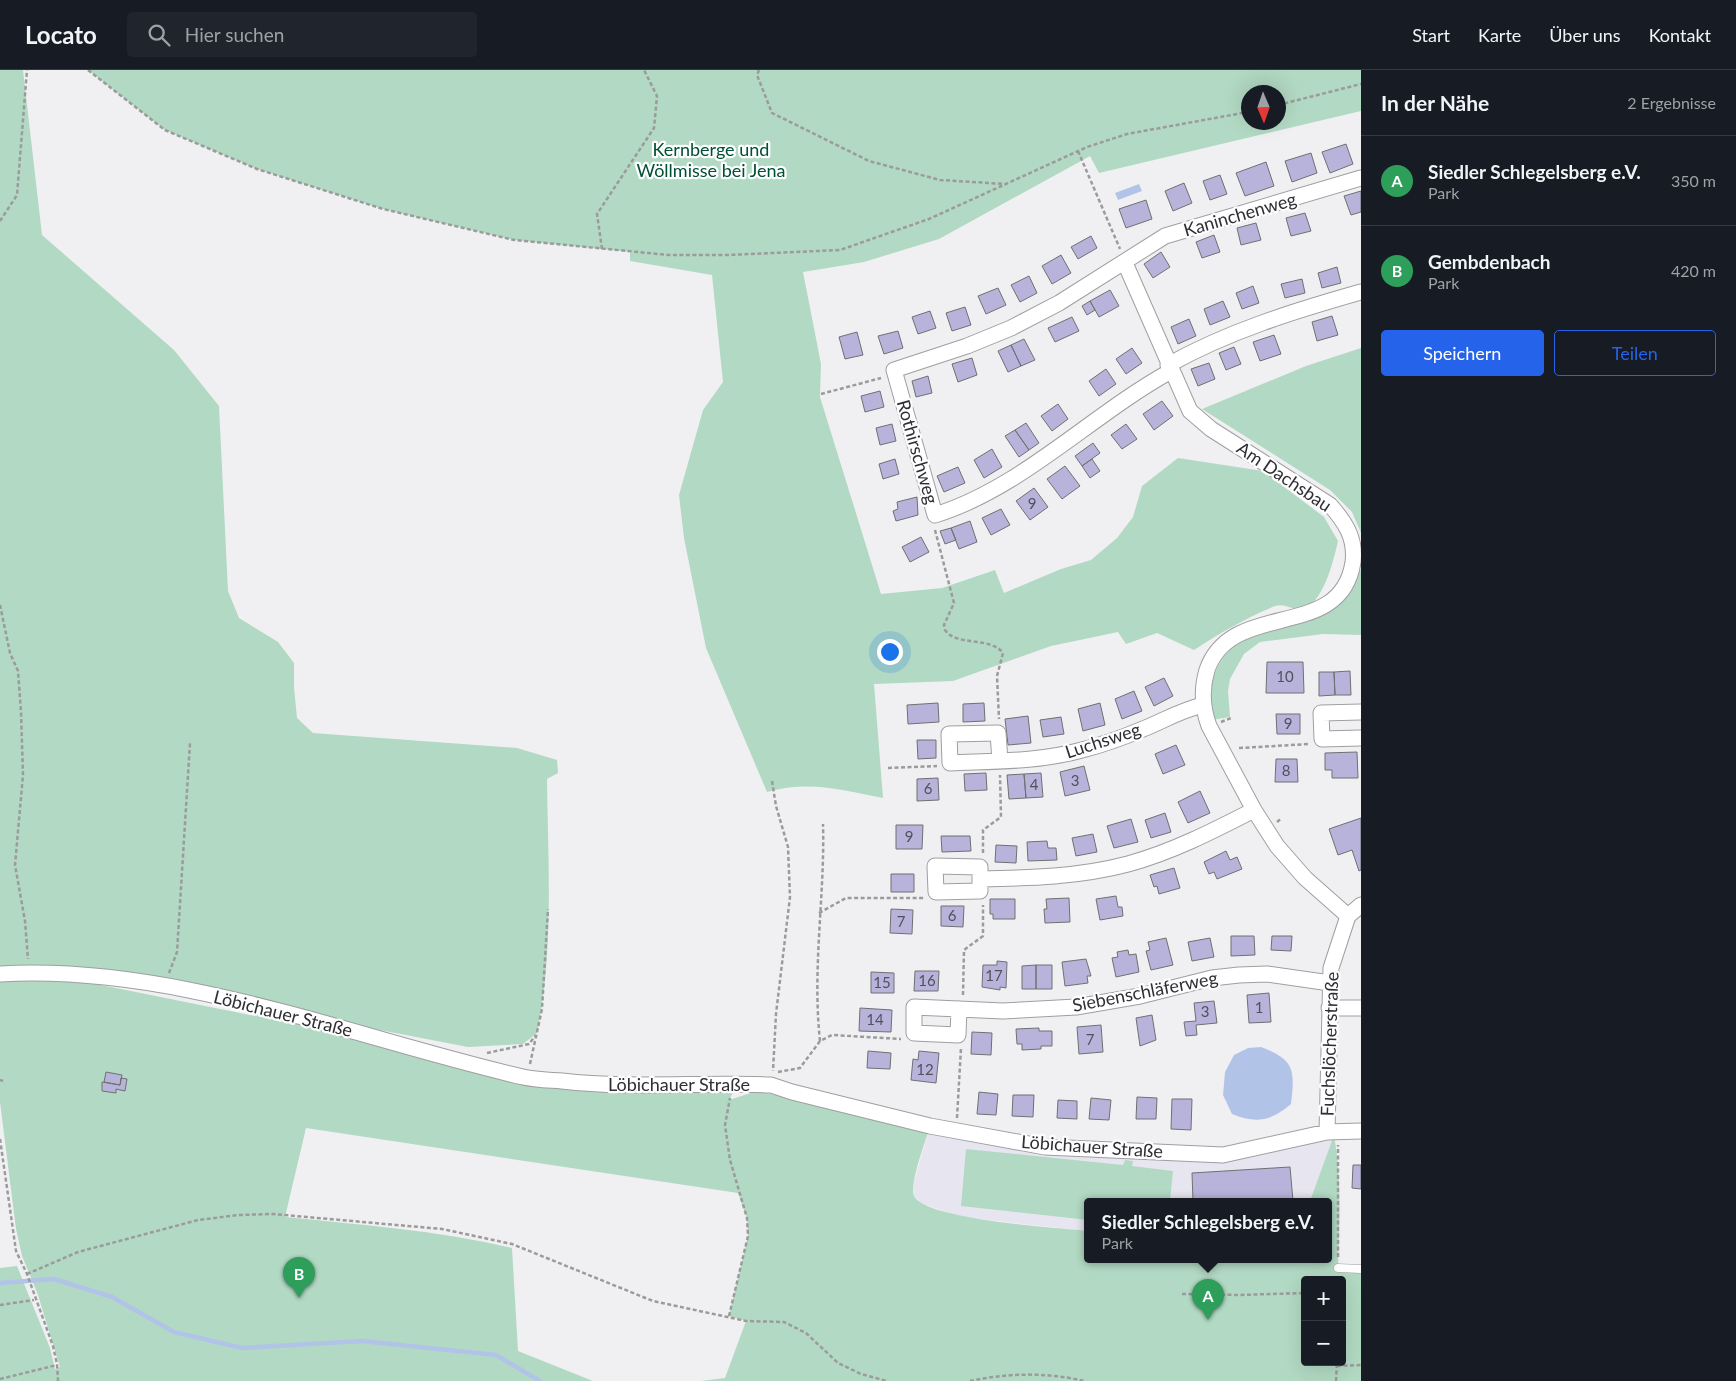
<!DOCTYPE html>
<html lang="de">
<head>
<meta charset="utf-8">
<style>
	:root { --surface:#171b24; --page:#20242c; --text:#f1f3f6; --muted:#9ea1a6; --line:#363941; --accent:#2563eb }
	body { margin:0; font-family:Lato,sans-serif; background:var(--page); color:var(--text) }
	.controls { position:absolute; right:15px; bottom:15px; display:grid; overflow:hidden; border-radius:5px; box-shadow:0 5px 20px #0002 }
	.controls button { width:45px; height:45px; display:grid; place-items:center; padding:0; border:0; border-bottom:1px solid var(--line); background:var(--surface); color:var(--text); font:25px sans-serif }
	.compass { position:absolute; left:1241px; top:15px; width:45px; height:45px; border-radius:50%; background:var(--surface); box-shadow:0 5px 20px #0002; rotate:178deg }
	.you { position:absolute; left:889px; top:581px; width:18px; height:18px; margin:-12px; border:4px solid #fff; border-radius:50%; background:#1a73e8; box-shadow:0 0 0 8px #1a73e833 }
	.badge { display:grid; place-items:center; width:32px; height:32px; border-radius:50%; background:var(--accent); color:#fff; font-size:16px; font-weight:700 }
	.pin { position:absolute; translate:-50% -41px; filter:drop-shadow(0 1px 2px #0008) }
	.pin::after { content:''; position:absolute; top:26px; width:18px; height:15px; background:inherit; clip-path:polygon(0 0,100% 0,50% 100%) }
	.popup { position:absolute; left:1084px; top:1128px; width:248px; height:65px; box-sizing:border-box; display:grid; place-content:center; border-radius:5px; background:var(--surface); filter:drop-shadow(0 1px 4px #0005); font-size:16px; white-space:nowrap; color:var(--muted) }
	.popup b { font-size:19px; color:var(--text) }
	.popup::after { content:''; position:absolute; left:50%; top:100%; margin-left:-10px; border:10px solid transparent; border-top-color:var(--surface) }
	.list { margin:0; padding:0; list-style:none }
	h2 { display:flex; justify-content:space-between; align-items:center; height:65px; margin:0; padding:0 20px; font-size:21px }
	h2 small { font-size:16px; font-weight:400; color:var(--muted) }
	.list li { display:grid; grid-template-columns:32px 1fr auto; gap:15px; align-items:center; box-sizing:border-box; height:90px; padding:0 20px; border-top:1px solid var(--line) }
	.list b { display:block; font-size:19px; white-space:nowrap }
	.list p { margin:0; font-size:16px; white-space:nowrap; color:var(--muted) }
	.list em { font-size:16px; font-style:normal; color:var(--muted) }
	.actions { display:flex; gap:10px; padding:15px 20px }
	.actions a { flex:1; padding:11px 0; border:1px solid var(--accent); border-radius:5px; text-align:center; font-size:18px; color:var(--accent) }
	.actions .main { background:var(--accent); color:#fff }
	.icon { flex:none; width:28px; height:28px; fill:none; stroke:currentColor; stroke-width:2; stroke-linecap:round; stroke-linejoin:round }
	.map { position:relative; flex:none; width:1361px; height:1311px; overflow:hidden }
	header { display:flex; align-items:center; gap:30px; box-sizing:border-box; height:70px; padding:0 25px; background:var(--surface); border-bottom:1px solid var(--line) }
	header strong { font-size:24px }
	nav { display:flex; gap:28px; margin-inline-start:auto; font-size:18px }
	.search { width:350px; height:45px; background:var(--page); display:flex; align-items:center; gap:12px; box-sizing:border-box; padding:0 18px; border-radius:5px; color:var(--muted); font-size:19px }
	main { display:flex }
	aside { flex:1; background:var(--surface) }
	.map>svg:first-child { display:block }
	.built { fill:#e7e6f0 }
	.green { fill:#b2d9c3; fill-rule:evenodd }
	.water { fill:#b1c4e8 }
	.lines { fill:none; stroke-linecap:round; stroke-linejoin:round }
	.stream { stroke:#b1c4e8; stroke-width:4.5 }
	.building { fill:#b7b3db; stroke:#707072 }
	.lane-casing { stroke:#9f9fa1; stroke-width:9 }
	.street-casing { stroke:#9f9fa1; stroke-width:17 }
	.path { stroke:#9b9b9c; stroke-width:2.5; stroke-dasharray:4 2.5; stroke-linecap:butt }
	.lane { stroke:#fff; stroke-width:8 }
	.street { stroke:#fff; stroke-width:15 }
	.labels { text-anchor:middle; stroke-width:4.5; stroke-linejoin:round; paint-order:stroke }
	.number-label { font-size:15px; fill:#51505b }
	.park-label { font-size:18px; fill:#005032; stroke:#fdfdff }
	.street-label { font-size:18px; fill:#2f2f30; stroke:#fdfdff }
</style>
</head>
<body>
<header>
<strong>Locato</strong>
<div class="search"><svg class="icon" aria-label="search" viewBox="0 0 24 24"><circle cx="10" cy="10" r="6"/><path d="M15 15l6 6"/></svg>Hier suchen</div>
<nav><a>Start</a><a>Karte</a><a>Über uns</a><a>Kontakt</a></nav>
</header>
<main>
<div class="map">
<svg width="1361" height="1311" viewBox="0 0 1361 1311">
	<rect width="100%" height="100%" fill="#f0f0f2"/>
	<path class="built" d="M929,1060L1223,1090L1334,1065L1310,1131H1088V1161L960,1147L921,1133L914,1126L913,1115Z"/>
	<path class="green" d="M0,0H23L42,165L174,280L219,336L228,521L239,548L278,572L294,593V617L297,648L313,663L517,678L557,690L558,703L547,709C548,793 554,881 537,963L523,974L468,977L266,938L525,1007L738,1014L729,1030L757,1021L929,1059C925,1073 909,1115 914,1126C926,1150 1059,1158 1088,1161V1189H1328V1131H1310L1334,1065C1342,1109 1339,1153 1338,1197L1361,1199V1311H701L725,1308L746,1251L729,1246L748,1166L747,1148L738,1123L306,1058L285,1147C362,1155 437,1160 512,1178L518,1281L593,1311H0V1198L17,1196L50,1278L55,1299L60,1297L38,1225L22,1186L16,1159L0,1032V910L40,909L96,914L255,946L254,936L195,921L0,904ZM1305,1210H1342V1292H1305Z
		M88,0H1361V41L1099,103L1090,86L939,169L864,192L803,202L821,294L820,327L881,524L942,518L995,500L1004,523L1061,499L1091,490L1117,468L1133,447L1142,416L1178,388L1263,401L1324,447L1338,471C1334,489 1323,536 1301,539C1293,540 1284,533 1275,536C1246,548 1220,563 1194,580L1157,563L1126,574L1118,562L1051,576L953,611L874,614L883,728C842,720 808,710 767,722L706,578L684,468L679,425L703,340L723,312L712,205L630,191V182L514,170L383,139L257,99L165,60ZM1248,22H1278V52H1248Z
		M1361,278V463L1352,442L1330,420L1202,339L1306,296Z
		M1361,499V565L1323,564L1260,572L1244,584L1230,609L1228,621L1230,647L1212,650C1209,626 1209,609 1223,588C1249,551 1306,564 1338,535C1348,526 1355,510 1361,499Z
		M966,1079L1123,1095L1125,1090L1133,1091L1132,1096L1173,1101L1170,1131H1088V1150L961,1136Z"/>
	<path class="water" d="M1139,114L1142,121L1118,130L1115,123Z
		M1261,977C1295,990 1295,1000 1291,1034C1271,1051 1256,1054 1232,1044L1223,1025L1225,1002L1234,985L1248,978Z"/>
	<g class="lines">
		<path class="stream" d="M0,1213L54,1209L112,1227L174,1262L242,1278L362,1271L496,1285L540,1311"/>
	</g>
	<path class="building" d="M1346,74L1353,94L1330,103L1322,82Z
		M1311,83L1317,103L1292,112L1285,91Z
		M1266,92L1274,116L1245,126L1236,103Z
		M1220,105L1227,124L1210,130L1203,111Z
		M1184,113L1192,133L1173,141L1165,121Z
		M1361,121V142L1351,145L1344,126Z
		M1146,130L1152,149L1126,158L1119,139Z
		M1305,143L1311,161L1291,166L1286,148Z
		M1256,153L1261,170L1241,175L1237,158Z
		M1214,165L1220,182L1202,188L1196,172Z
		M1091,166L1097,178L1078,189L1071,177Z
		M1161,182L1170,197L1153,208L1144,194Z
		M1061,185L1071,203L1052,214L1042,196Z
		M1337,197L1341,213L1322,218L1318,203Z
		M1029,206L1037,223L1020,232L1011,215Z
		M1302,209L1305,223L1285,228L1281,214Z
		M1253,216L1259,233L1242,239L1236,223Z
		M998,218L1006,235L986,244L978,226Z
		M1110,220L1119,236L1099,247L1090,231Z
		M1090,231L1095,240L1087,245L1082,236Z
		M1223,231L1230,247L1210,255L1204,239Z
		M965,237L971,255L952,261L946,243Z
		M930,241L936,258L918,264L912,247Z
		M1332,246L1338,265L1317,271L1312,252Z
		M1072,247L1079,261L1055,272L1048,258Z
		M1189,249L1196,266L1178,274L1171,257Z
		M898,261L903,278L884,284L878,266Z
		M857,262L863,285L845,289L839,267Z
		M1274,265L1281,284L1260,291L1253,272Z
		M1024,269L1035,290L1021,296L1011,275Z
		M1011,275L1021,296L1008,302L998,281Z
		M1234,277L1241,294L1226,300L1219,283Z
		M1132,278L1142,293L1126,304L1116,289Z
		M972,288L977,305L958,312L952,294Z
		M1209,293L1215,309L1198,316L1191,299Z
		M1106,299L1116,314L1099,326L1089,311Z
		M928,306L932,323L916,327L912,311Z
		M880,321L884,337L865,342L861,326Z
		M1162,331L1173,346L1154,360L1143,344Z
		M1058,334L1068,349L1052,361L1041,346Z
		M1026,353L1039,373L1029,380L1015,360Z
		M892,354L896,371L880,375L876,358Z
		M1126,354L1137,369L1122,379L1111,365Z
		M1015,360L1029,380L1019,387L1005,366Z
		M1093,373L1100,383L1082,396L1075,386Z
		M992,379L1002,397L984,408L974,390Z
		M895,389L899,404L883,409L879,394Z
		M1092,389L1100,401L1090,408L1082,396Z
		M1065,396L1080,416L1062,429L1047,409Z
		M958,397L965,413L944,422L937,406Z
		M1034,418L1048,437L1030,450L1016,431Z
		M917,427L918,445L896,451L893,441L898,439L897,432Z
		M1001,439L1010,455L991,465L982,448Z
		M970,451L977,472L959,479L951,458Z
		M951,458L956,470L945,474L940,461Z
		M921,467L929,482L910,492L902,477Z
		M1267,592H1303L1304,623H1266Z
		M1350,601L1351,625H1335L1334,602Z
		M1319,602H1334L1335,625L1319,626Z
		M1164,608L1173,626L1154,636L1145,617Z
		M1134,621L1142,641L1122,649L1115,629Z
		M938,633L939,652L908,654L907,635Z
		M984,633L985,651L963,652V634Z
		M1100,633L1105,655L1083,661L1078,639Z
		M1276,644H1300V664H1277Z
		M1028,646L1031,673L1008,675L1005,649Z
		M1061,647L1064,664L1043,667L1040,650Z
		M917,670H936V688L918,689Z
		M1176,675L1185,695L1163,704L1155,684Z
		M1357,682L1358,708H1332V700H1325V683Z
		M1276,689H1297L1298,712H1275Z
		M1084,696L1090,720L1065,726L1060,702Z
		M986,703L987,720L965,721L964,704Z
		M1041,703L1043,727L1026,728L1024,704Z
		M1024,704L1026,728L1009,729L1007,705Z
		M938,708L939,730L917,731V709Z
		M1200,721L1210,743L1188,753L1178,732Z
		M1165,743L1171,762L1151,768L1145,750Z
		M1361,748V800L1359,801L1352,780L1338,785L1329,759Z
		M1131,749L1138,772L1114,778L1107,756Z
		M896,755H923L922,779H896Z
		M1093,764L1097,782L1076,786L1072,768Z
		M941,766H970L971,781L942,782Z
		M1047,771L1048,778H1056L1057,790L1028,791L1027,772Z
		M996,775L1017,776L1016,793L995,792Z
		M1226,781L1230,790L1237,787L1242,799L1217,809L1214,802L1209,804L1204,792Z
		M1174,798L1180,818L1159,824L1157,816L1154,817L1150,805Z
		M891,804H914V822H891Z
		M1116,826L1118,837H1122L1123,846L1100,850L1096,829Z
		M1069,828L1070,852L1045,853L1044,839H1047L1046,829Z
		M990,829H1015V849H993V844H990Z
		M941,836H964L963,857L941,856Z
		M891,839L913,840L912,864L890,863Z
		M1231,866H1254L1255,885L1231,886Z
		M1272,866H1292L1291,881L1271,880Z
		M1166,868L1173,895L1151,900L1146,881L1150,880L1148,872Z
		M1210,868L1214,887L1192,891L1188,872Z
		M1128,880L1129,885L1136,884L1139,902L1116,907L1112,888L1118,887L1117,882Z
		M1086,889L1091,906H1087L1088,913L1065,916L1062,892Z
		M997,891L1007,892L1006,918L1000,917V920L982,917L983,895H997Z
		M1036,895H1052V919H1036Z
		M1036,895V919H1022V896Z
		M915,901H939L938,921H914Z
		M871,902L894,903V923H871Z
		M1269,923L1271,952L1249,953L1247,925Z
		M1214,931L1217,953L1196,955L1197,965L1186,966L1184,952L1196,951L1194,933Z
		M860,938L892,940L891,962L859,961Z
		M1152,945L1156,970L1140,976L1136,948Z
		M1101,955L1103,982L1079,984L1077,957Z
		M1039,958V961H1052V976H1041V979L1022,980V974H1017L1016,959Z
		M972,962L992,963L991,985L971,984Z
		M868,981L891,983L890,999L867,998Z
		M919,981L939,983L936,1013L911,1010L913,989L918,990Z
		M106,1002L122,1005L120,1015L104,1012Z
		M121,1008L127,1009L125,1021L116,1019V1023L102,1021V1012L120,1015Z
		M979,1022L998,1024L996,1045L977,1044Z
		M1013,1025H1034L1033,1047L1012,1046Z
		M1137,1027L1157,1028L1156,1049H1136Z
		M1091,1028L1111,1030L1109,1050L1089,1049Z
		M1172,1029H1192L1191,1060L1171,1059Z
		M1058,1030L1077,1031V1049L1057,1048Z
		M1353,1095H1361V1119L1352,1118Z
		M1290,1097L1293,1131H1193L1192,1103Z"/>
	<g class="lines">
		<defs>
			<path id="lane" d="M1338,1198L1361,1199"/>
			<path id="street" d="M1125,193L1190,341L1211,359L1330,435C1345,452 1356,468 1353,492C1341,573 1232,528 1207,600C1201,620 1202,637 1209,656L1254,740L1277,776L1305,808L1348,846
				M1168,295C1229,261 1294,241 1361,222
				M1171,301C1091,345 1022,418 935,445L894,300L967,276L1011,258L1059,233L1165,166L1361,108
				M1361,642L1321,643L1322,669L1361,668
				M1000,691L998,663L949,664L950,693C994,691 1039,692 1082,680C1102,675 1124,667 1143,659C1163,651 1181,640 1203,635
				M980,809V797L935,796L936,822L980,821V809C1030,808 1079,807 1128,794C1172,782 1213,761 1254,740
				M0,904C176,894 354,968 523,1007C536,1010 549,1010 562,1011C631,1019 701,1012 771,1015L792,1022L930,1056L1045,1077L1223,1085L1327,1062L1361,1061
				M1329,938H1361
				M959,939L958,965L914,963V937L1003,941L1076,937L1140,926L1212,908L1239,905L1267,904L1330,913
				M1327,1062L1331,898L1348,846L1361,835"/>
		</defs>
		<use href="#lane" class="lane-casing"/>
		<use href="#street" class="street-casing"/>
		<path class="path" d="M88,0L165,60L257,99L383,139L514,170L669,185H728L840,180L929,149L1087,77L1127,64L1248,42
			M759,0L757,5L772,43L869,91L940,110L1005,114
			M1278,35L1361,14
			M1078,81L1120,179
			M0,151L17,125L27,0
			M602,179L597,144L654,58L657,26L644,0
			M821,324L881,308
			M935,460L954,533L944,555L945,560C957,577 990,566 1003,583L997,606L999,649
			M0,535L10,583L18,601L21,642L23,705L15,795L25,851L28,889
			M1221,652L1231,648
			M1239,678L1310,674
			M888,698L937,696
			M772,711L776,736L788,777L790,827L776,944L773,1001
			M1277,752L1282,748
			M983,783V760L1001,747L1000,705
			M819,843L846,828H924
			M169,903L177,882L190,673
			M963,925L964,880L983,866V835
			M820,971C812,898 825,826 823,754
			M487,983L529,974L536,965
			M530,994L542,939L548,839
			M778,1002L800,998L820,971L832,965L901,969
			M0,1010L3,1011
			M957,1048L961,978
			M0,1069L16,1181L27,1204L53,1276L57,1294L58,1311
			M1338,1187V1075
			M27,1204L78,1182L198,1150L239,1145L273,1144L442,1159L512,1174L653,1231L746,1251L784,1252L806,1263L838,1293L861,1304L887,1311
			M1182,1224L1239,1225L1305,1223
			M0,1235L34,1230
			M729,1246L748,1166L747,1148L730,1090L725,1055L730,1028
			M1337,1296L1361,1295
			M0,1309L57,1295
			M970,1311C1007,1303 1047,1302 1084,1311
			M1336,1311L1337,1292"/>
		<use href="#lane" class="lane"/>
		<use href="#street" class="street"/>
	</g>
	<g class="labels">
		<g class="number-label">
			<text x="1032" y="439">9</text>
			<text x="1285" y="612">10</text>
			<text x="1288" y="659">9</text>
			<text x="1286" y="706">8</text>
			<text x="1075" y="716">3</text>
			<text x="1034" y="720">4</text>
			<text x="928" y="724">6</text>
			<text x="909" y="772">9</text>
			<text x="952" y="851">6</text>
			<text x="901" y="857">7</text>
			<text x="994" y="911">17</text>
			<text x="927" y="916">16</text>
			<text x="882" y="918">15</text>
			<text x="1259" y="943">1</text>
			<text x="1205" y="947">3</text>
			<text x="875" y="955">14</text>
			<text x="1090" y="975">7</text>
			<text x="925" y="1005">12</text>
		</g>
		<g class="park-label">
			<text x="711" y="86">Kernberge und<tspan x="711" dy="21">Wöllmisse bei Jena</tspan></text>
		</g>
		<g class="street-label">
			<text transform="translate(1240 145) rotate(-16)" y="6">Kaninchenweg</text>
			<text transform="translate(917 382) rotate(74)" y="6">Rothirschweg</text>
			<text transform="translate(1284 407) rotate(34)" y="6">Am Dachsbau</text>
			<text transform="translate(1103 671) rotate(-18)" y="6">Luchsweg</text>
			<text transform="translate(1145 922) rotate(-11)" y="6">Siebenschläferweg</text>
			<text transform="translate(283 944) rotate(14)" y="6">Löbichauer Straße</text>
			<text transform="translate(1330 974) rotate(-88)" y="6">Fuchslöcherstraße</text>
			<text x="679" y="1021">Löbichauer Straße</text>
			<text transform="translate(1092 1077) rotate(4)" y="6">Löbichauer Straße</text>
		</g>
	</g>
</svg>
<div class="controls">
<button>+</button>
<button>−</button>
</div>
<svg class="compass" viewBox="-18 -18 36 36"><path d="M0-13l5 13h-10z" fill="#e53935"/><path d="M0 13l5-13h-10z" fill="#9ea1a6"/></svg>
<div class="you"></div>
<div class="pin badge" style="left:1208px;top:1250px;background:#2e9e5b">A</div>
<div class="popup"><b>Siedler Schlegelsberg e.V.</b>Park</div>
<div class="pin badge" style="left:299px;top:1228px;background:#2e9e5b">B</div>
</div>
<aside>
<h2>In der Nähe<small>2 Ergebnisse</small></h2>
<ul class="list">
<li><span class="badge" style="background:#2e9e5b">A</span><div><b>Siedler Schlegelsberg e.V.</b><p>Park</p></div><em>350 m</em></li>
<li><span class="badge" style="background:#2e9e5b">B</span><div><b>Gembdenbach</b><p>Park</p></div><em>420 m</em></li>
</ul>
<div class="actions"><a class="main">Speichern</a><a>Teilen</a></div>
</aside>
</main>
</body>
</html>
